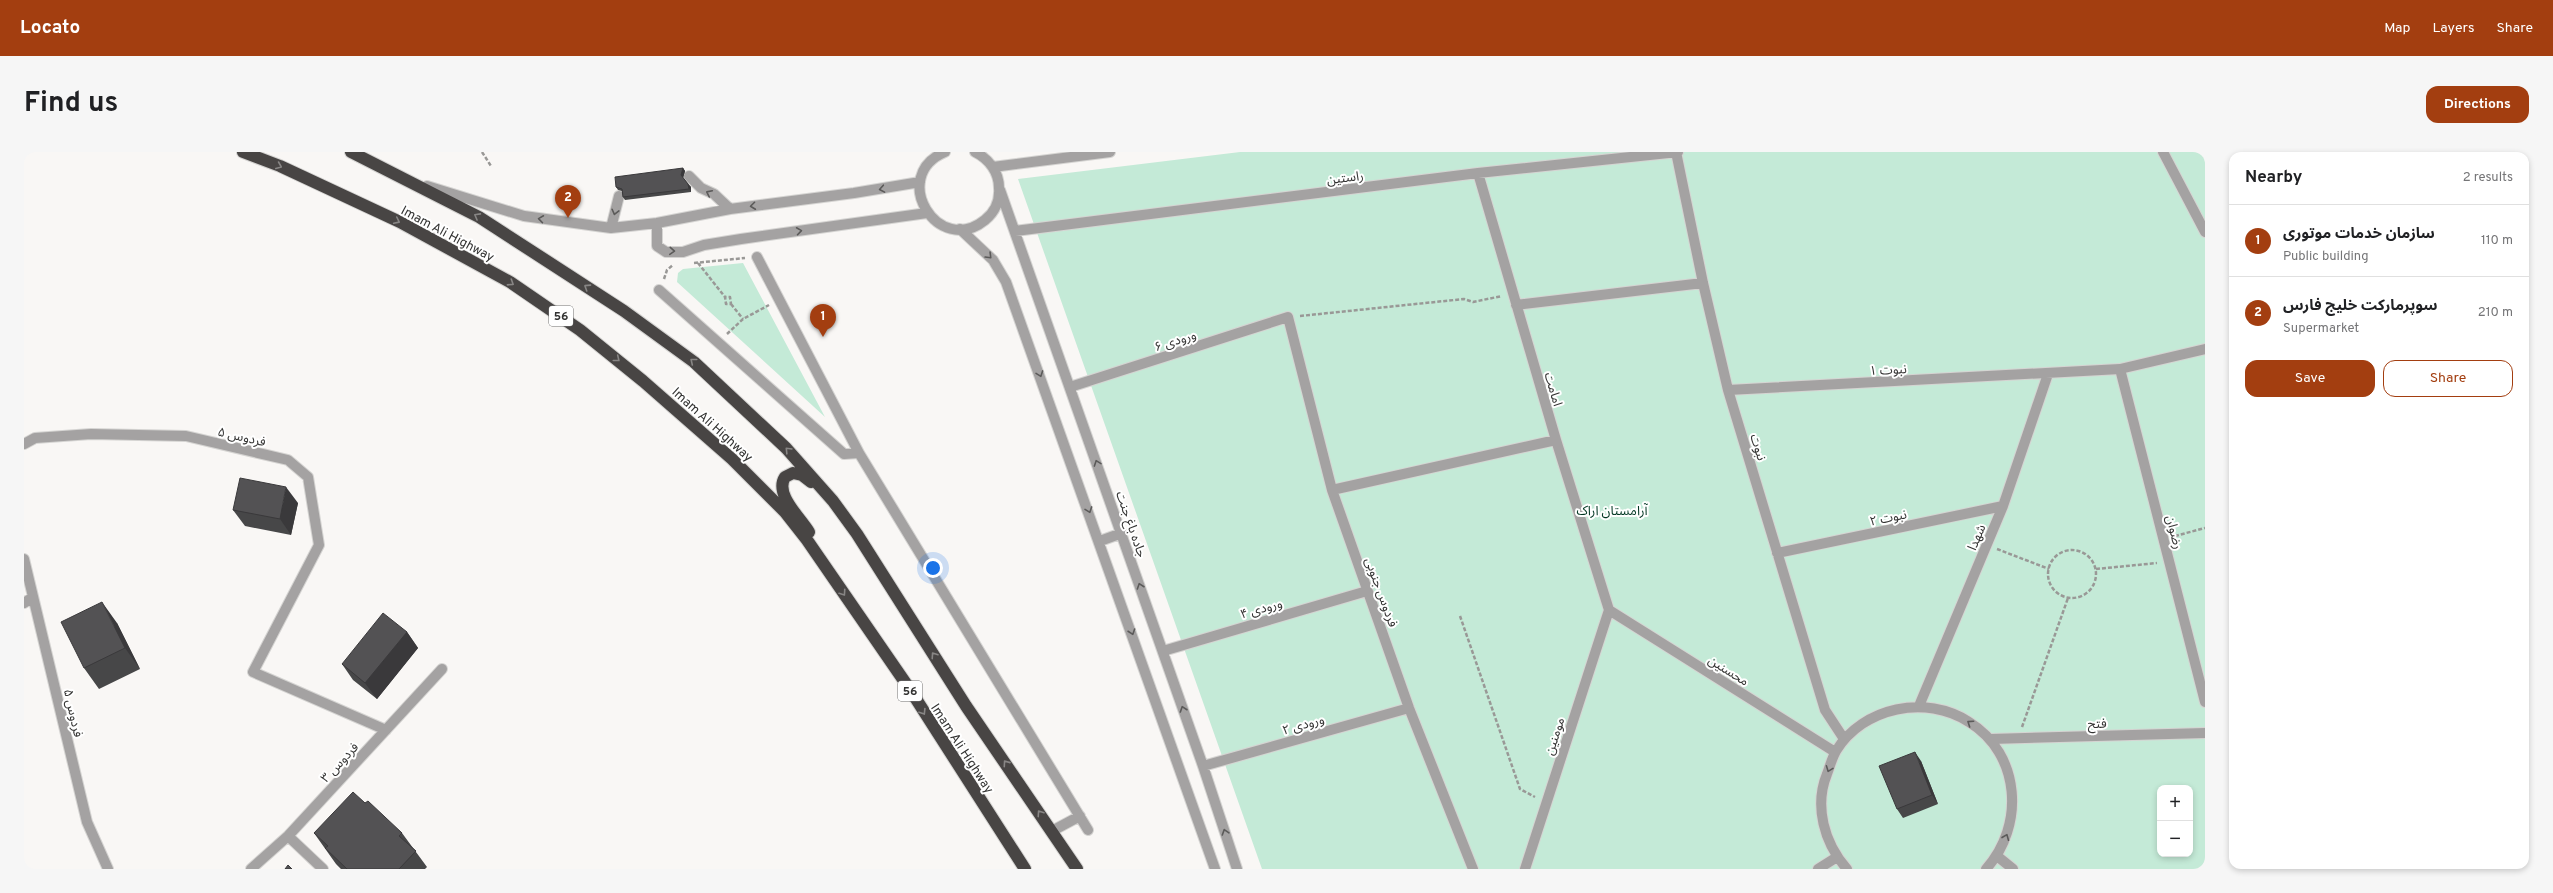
<!DOCTYPE html>
<html lang="en">
<head>
<meta charset="utf-8">
<style>
	:root { --surface:#fff; --page:#f6f6f6; --text:#202124; --muted:#757577; --line:#e0e0e0; --accent:#a33e10 }
	body { margin:0; font-family:Overpass,"Noto Sans Arabic",sans-serif; background:var(--page); color:var(--text) }
	.controls { position:absolute; right:12px; bottom:12px; display:grid; overflow:hidden; border-radius:8px; box-shadow:0 2px 6px #0003 }
	.controls button { width:36px; height:36px; display:grid; place-items:center; padding:0; border:0; border-bottom:1px solid var(--line); background:var(--surface); color:var(--text); font:20px sans-serif }
	.you { position:absolute; left:909px; top:416px; width:14px; height:14px; margin:-10px; border:3px solid #fff; border-radius:50%; background:#1a73e8; box-shadow:0 0 0 6px #1a73e833 }
	.badge { display:grid; place-items:center; width:26px; height:26px; border-radius:50%; background:var(--accent); color:#fff; font-size:13px; font-weight:700 }
	.pin { position:absolute; translate:-50% -33px; filter:drop-shadow(0 1px 2px #0008) }
	.pin::after { content:''; position:absolute; top:21px; width:14px; height:12px; background:inherit; clip-path:polygon(0 0,100% 0,50% 100%) }
	.list { margin:0; padding:0; list-style:none }
	h2 { display:flex; justify-content:space-between; align-items:center; height:52px; margin:0; padding:0 16px; font-size:17px }
	h2 small { font-size:13px; font-weight:400; color:var(--muted) }
	.list li { display:grid; grid-template-columns:26px 1fr auto; gap:12px; align-items:center; box-sizing:border-box; height:72px; padding:0 16px; border-top:1px solid var(--line) }
	.list b { display:block; font-size:15px; white-space:nowrap }
	.list p { margin:0; font-size:13px; white-space:nowrap; color:var(--muted) }
	.list em { font-size:13px; font-style:normal; color:var(--muted) }
	.actions { display:flex; gap:8px; padding:12px 16px }
	.actions a { flex:1; padding:9px 0; border:1px solid var(--accent); border-radius:12px; text-align:center; font-size:14px; color:var(--accent) }
	.actions .main { background:var(--accent); color:#fff }
	.map { position:relative; flex:none; width:2181px; height:717px; overflow:hidden; border-radius:12px }
	header { display:flex; align-items:center; gap:24px; box-sizing:border-box; height:56px; padding:0 20px; background:var(--accent); color:#fff }
	header strong { font-size:19px }
	nav { display:flex; gap:22px; margin-inline-start:auto; font-size:14px }
	.intro { display:flex; align-items:center; justify-content:space-between; box-sizing:border-box; height:96px; padding:0 24px }
	h1 { margin:0; font-size:28px }
	.button { padding:10px 18px; border-radius:12px; background:var(--accent); color:#fff; font-size:14px; font-weight:700 }
	main { display:flex; gap:24px; padding:0 24px }
	aside { flex:1; background:var(--surface); border-radius:12px; box-shadow:0 2px 6px #0003 }
	.map>svg:first-child { display:block }
	.green { fill:#c4ead7; fill-rule:evenodd }
	.lines { fill:none; stroke-linecap:round; stroke-linejoin:round }
	.minor-casing { stroke:#d5d4d2; stroke-width:12 }
	.highway-casing { stroke:#d5d4d2; stroke-width:14 }
	.path { stroke:#999896; stroke-width:2.5; stroke-dasharray:4 2; stroke-linecap:butt }
	.minor { stroke:#a4a2a2; stroke-width:10 }
	.highway { stroke:#484544; stroke-width:12 }
	.wall { fill:#474748 }
	.shaded-wall { fill:#3a393b }
	.building { fill:#535254; stroke:#3a393b }
	.oneway { stroke:#888685 }
	.oneway2 { stroke:#5b5a59 }
	.labels { text-anchor:middle; stroke-width:4; stroke-linejoin:round; paint-order:stroke }
	.shield { fill:#fff; stroke:#707070; stroke-width:1 }
	.shield-label { font-size:12px; font-weight:bold; fill:#333332 }
	.street-label { font-size:13px; fill:#333332; stroke:#fff }
	.park-label { font-size:13px; fill:#003622; stroke:#fff }
</style>
</head>
<body>
<header>
<strong>Locato</strong>
<nav><a>Map</a><a>Layers</a><a>Share</a></nav>
</header>
<div class="intro"><h1>Find us</h1><a class="button">Directions</a></div>
<main>
<div class="map">
<svg width="2181" height="717" viewBox="0 0 2181 717">
	<rect width="100%" height="100%" fill="#f9f7f5"/>
	<path class="green" d="M1216,0H2181V717H1238L994,27ZM2136,636H2166V702H2136Z
		M719,111L801,265L653,130L654,121L659,117Z"/>
	<g class="lines">
		<defs>
			<path id="minor" d="M921,0C864,24 914,106 961,68C971,60 976,48 975,36C975,20 965,7 951,0
				M1652,0L1679,131L1704,238L1801,558L1820,587
				M2139,0L2181,80
				M969,15L1086,0
				M1454,21L1532,288L1585,458
				M665,24L677,36L690,42L706,57
				M403,34L500,64L587,76L633,71L706,57L830,41L896,30
				M976,38L1179,614L1213,717
				M633,71V94L642,100H659L680,93L717,87L903,61
				M587,76L595,44
				M936,77L969,108L982,130L1191,717
				M991,79L1454,21L1654,0
				M733,105L835,301L1064,678
				M635,138L820,302L835,301
				M1492,153L1679,131
				M2096,217L2181,550
				M1046,235L1264,165L1308,338L1385,556L1449,717
				M1704,238L2096,217L2181,197
				M0,292L11,286L67,282L162,284L264,308L284,325L295,393L229,520L362,578
				M1308,338L1532,288
				M1076,389L1098,381
				M1753,401L1979,354
				M0,407L63,670L84,717
				M0,451L9,445
				M1585,458L1811,600
				M1139,499L1343,439
				M1895,554L1979,354L2024,222
				M1966,587L2181,581
				M1179,614L1385,556
				M1028,679L1056,664
				M264,684L299,717
				M1973,704L1989,717
				M227,717L264,684L418,517
				M1501,717L1585,458
				M1794,717L1813,705
				M1823,717C1800,691 1790,654 1803,622C1806,614 1808,606 1812,599C1839,555 1902,542 1945,570C1997,602 2001,674 1962,717"/>
			<path id="highway" d="M219,0L256,14L376,70L486,130L556,178L619,229L708,307L761,360L783,388L885,536L1001,717
				M327,0L455,65L600,159L670,210L762,296L809,349L833,382L942,554L1053,717
				M785,380C776,365 750,342 761,325L769,321L778,323L787,330"/>
		</defs>
		<use href="#minor" class="minor-casing"/>
		<use href="#highway" class="highway-casing"/>
		<path class="path" d="M458,0L467,14
			M670,111L721,106
			M674,111L701,145L702,152H707L706,145H701
			M640,127L643,118L649,113
			M707,152L719,167
			M1276,164L1440,147L1449,150L1478,144
			M703,182L719,167L745,153
			M2151,384L2181,376
			M1973,397L2025,417
			M2024 422a24 24 0 1 1 48 0a24 24 0 1 1-48 0Z
			M2072,417L2133,411
			M1436,464L1496,637L1511,645
			M1998,575L2044,446"/>
		<use href="#minor" class="minor"/>
		<use href="#highway" class="highway"/>
	</g>
	<path class="wall" d="M659,16L661,19L659,26L667,35V40L601,48L599,45L598,39L594,38L592,35Z
		M274,351L267,383L221,374L209,358Z
		M93,471L116,517L75,537L60,516Z
		M383,480L394,496L353,547L329,528L318,512Z
		M1897,609L1914,652L1879,666L1873,657Z
		M341,651L378,681L403,715L401,717H317L312,712L290,681Z"/>
	<path class="shaded-wall" d="M659,16L661,19L659,26L657,23Z
		M664,32L667,35V40L665,37Z
		M262,335L274,351L267,383L256,367Z
		M78,450L93,471L116,517L101,496Z
		M383,480L394,496L353,547L341,531Z
		M1891,600L1897,609L1914,652L1908,643Z"/>
	<path class="building" d="M659,16L657,23L664,32L665,37L599,45L598,37L592,35L591,25Z
		M216,326L262,335L256,367L209,358Z
		M78,450L101,496L60,516L37,470Z
		M359,461L383,480L341,531L318,512Z
		M1891,600L1908,643L1873,657L1855,614Z
		M329,640L341,651L344,649L378,681L375,684L392,699L375,717H323L301,696L304,694L290,681Z
		M264,713L268,717H261Z"/>
	<defs><path id="oneway-chevron" d="M-2-3.5L2.5 0L-2 3.5" fill="none" stroke-width="1.6" stroke-linecap="round" stroke-linejoin="round"/></defs>
	<g class="oneway">
		<use href="#oneway-chevron" transform="translate(255 14) rotate(23)"/>
		<use href="#oneway-chevron" transform="translate(453 64) rotate(-151)"/>
		<use href="#oneway-chevron" transform="translate(373 69) rotate(26)"/>
		<use href="#oneway-chevron" transform="translate(487 131) rotate(33)"/>
		<use href="#oneway-chevron" transform="translate(563 135) rotate(-147)"/>
		<use href="#oneway-chevron" transform="translate(593 207) rotate(39)"/>
		<use href="#oneway-chevron" transform="translate(669 209) rotate(-141)"/>
		<use href="#oneway-chevron" transform="translate(764 298) rotate(-134)"/>
		<use href="#oneway-chevron" transform="translate(819 441) rotate(56)"/>
		<use href="#oneway-chevron" transform="translate(910 503) rotate(-124)"/>
		<use href="#oneway-chevron" transform="translate(899 560) rotate(58)"/>
		<use href="#oneway-chevron" transform="translate(982 611) rotate(-125)"/>
		<use href="#oneway-chevron" transform="translate(1016 661) rotate(-124)"/>
	</g>
	<g class="oneway2">
		<use href="#oneway-chevron" transform="translate(858 37) rotate(170)"/>
		<use href="#oneway-chevron" transform="translate(685 41) rotate(-154)"/>
		<use href="#oneway-chevron" transform="translate(729 54) rotate(173)"/>
		<use href="#oneway-chevron" transform="translate(591 60) rotate(104)"/>
		<use href="#oneway-chevron" transform="translate(517 67) rotate(-172)"/>
		<use href="#oneway-chevron" transform="translate(775 79) rotate(-8)"/>
		<use href="#oneway-chevron" transform="translate(648 99) rotate(4)"/>
		<use href="#oneway-chevron" transform="translate(965 104) rotate(45)"/>
		<use href="#oneway-chevron" transform="translate(1016 222) rotate(70)"/>
		<use href="#oneway-chevron" transform="translate(1073 311) rotate(-110)"/>
		<use href="#oneway-chevron" transform="translate(1065 358) rotate(70)"/>
		<use href="#oneway-chevron" transform="translate(1116 434) rotate(-109)"/>
		<use href="#oneway-chevron" transform="translate(1108 480) rotate(71)"/>
		<use href="#oneway-chevron" transform="translate(1159 557) rotate(-109)"/>
		<use href="#oneway-chevron" transform="translate(1946 571) rotate(-146)"/>
		<use href="#oneway-chevron" transform="translate(1805 617) rotate(111)"/>
		<use href="#oneway-chevron" transform="translate(1201 680) rotate(-108)"/>
		<use href="#oneway-chevron" transform="translate(1982 685) rotate(-68)"/>
	</g>
	<g class="labels">
		<g class="shield">
			<rect x="525" y="154" width="24" height="20" rx="3"/>
			<rect x="874" y="529" width="24" height="20" rx="3"/>
		</g>
		<g class="shield-label">
			<text x="537" y="168">56</text>
			<text x="886" y="543">56</text>
		</g>
		<g class="street-label">
			<text transform="translate(1321 25) rotate(-7)" y="5">راستین</text>
			<text transform="translate(424 81) rotate(28)" y="5">Imam Ali Highway</text>
			<text transform="translate(1151 188) rotate(-18)" y="5">ورودی ۶</text>
			<text transform="translate(1864 217) rotate(-3)" y="5">نبوت ۱</text>
			<text transform="translate(1530 237) rotate(74)" y="5">امامت</text>
			<text transform="translate(689 272) rotate(42)" y="5">Imam Ali Highway</text>
			<text transform="translate(218 284) rotate(13)" y="5">فردوس ۵</text>
			<text transform="translate(1735 295) rotate(73)" y="5">نبوت</text>
			<text transform="translate(1864 365) rotate(-12)" y="5">نبوت ۲</text>
			<text transform="translate(1108 372) rotate(71)" y="5">جاده باغ جنت</text>
			<text transform="translate(2151 380) rotate(76)" y="5">رضوان</text>
			<text transform="translate(1952 385) rotate(-67)" y="5">شهدا</text>
			<text transform="translate(1358 440) rotate(70)" y="5">فردوس جنوبی</text>
			<text transform="translate(1237 456) rotate(-16)" y="5">ورودی ۴</text>
			<text transform="translate(1705 518) rotate(32)" y="5">محسنین</text>
			<text transform="translate(50 561) rotate(77)" y="5">فردوس ۵</text>
			<text transform="translate(2073 571) rotate(-2)" y="5">فتح</text>
			<text transform="translate(1279 572) rotate(-16)" y="5">ورودی ۲</text>
			<text transform="translate(1530 584) rotate(-72)" y="5">مومنین</text>
			<text transform="translate(939 596) rotate(57)" y="5">Imam Ali Highway</text>
			<text transform="translate(315 610) rotate(-47)" y="5">فردوس ۳</text>
		</g>
		<g class="park-label">
			<text x="1588" y="363">آرامستان اراک</text>
		</g>
	</g>
</svg>
<div class="controls">
<button>+</button>
<button>−</button>
</div>
<div class="you"></div>
<div class="pin badge" style="left:799px;top:185px">1</div>
<div class="pin badge" style="left:544px;top:66px">2</div>
</div>
<aside>
<h2>Nearby<small>2 results</small></h2>
<ul class="list">
<li><span class="badge">1</span><div><b>سازمان خدمات موتوری</b><p>Public building</p></div><em>110 m</em></li>
<li><span class="badge">2</span><div><b>سوپرمارکت خلیج فارس</b><p>Supermarket</p></div><em>210 m</em></li>
</ul>
<div class="actions"><a class="main">Save</a><a>Share</a></div>
</aside>
</main>
</body>
</html>
